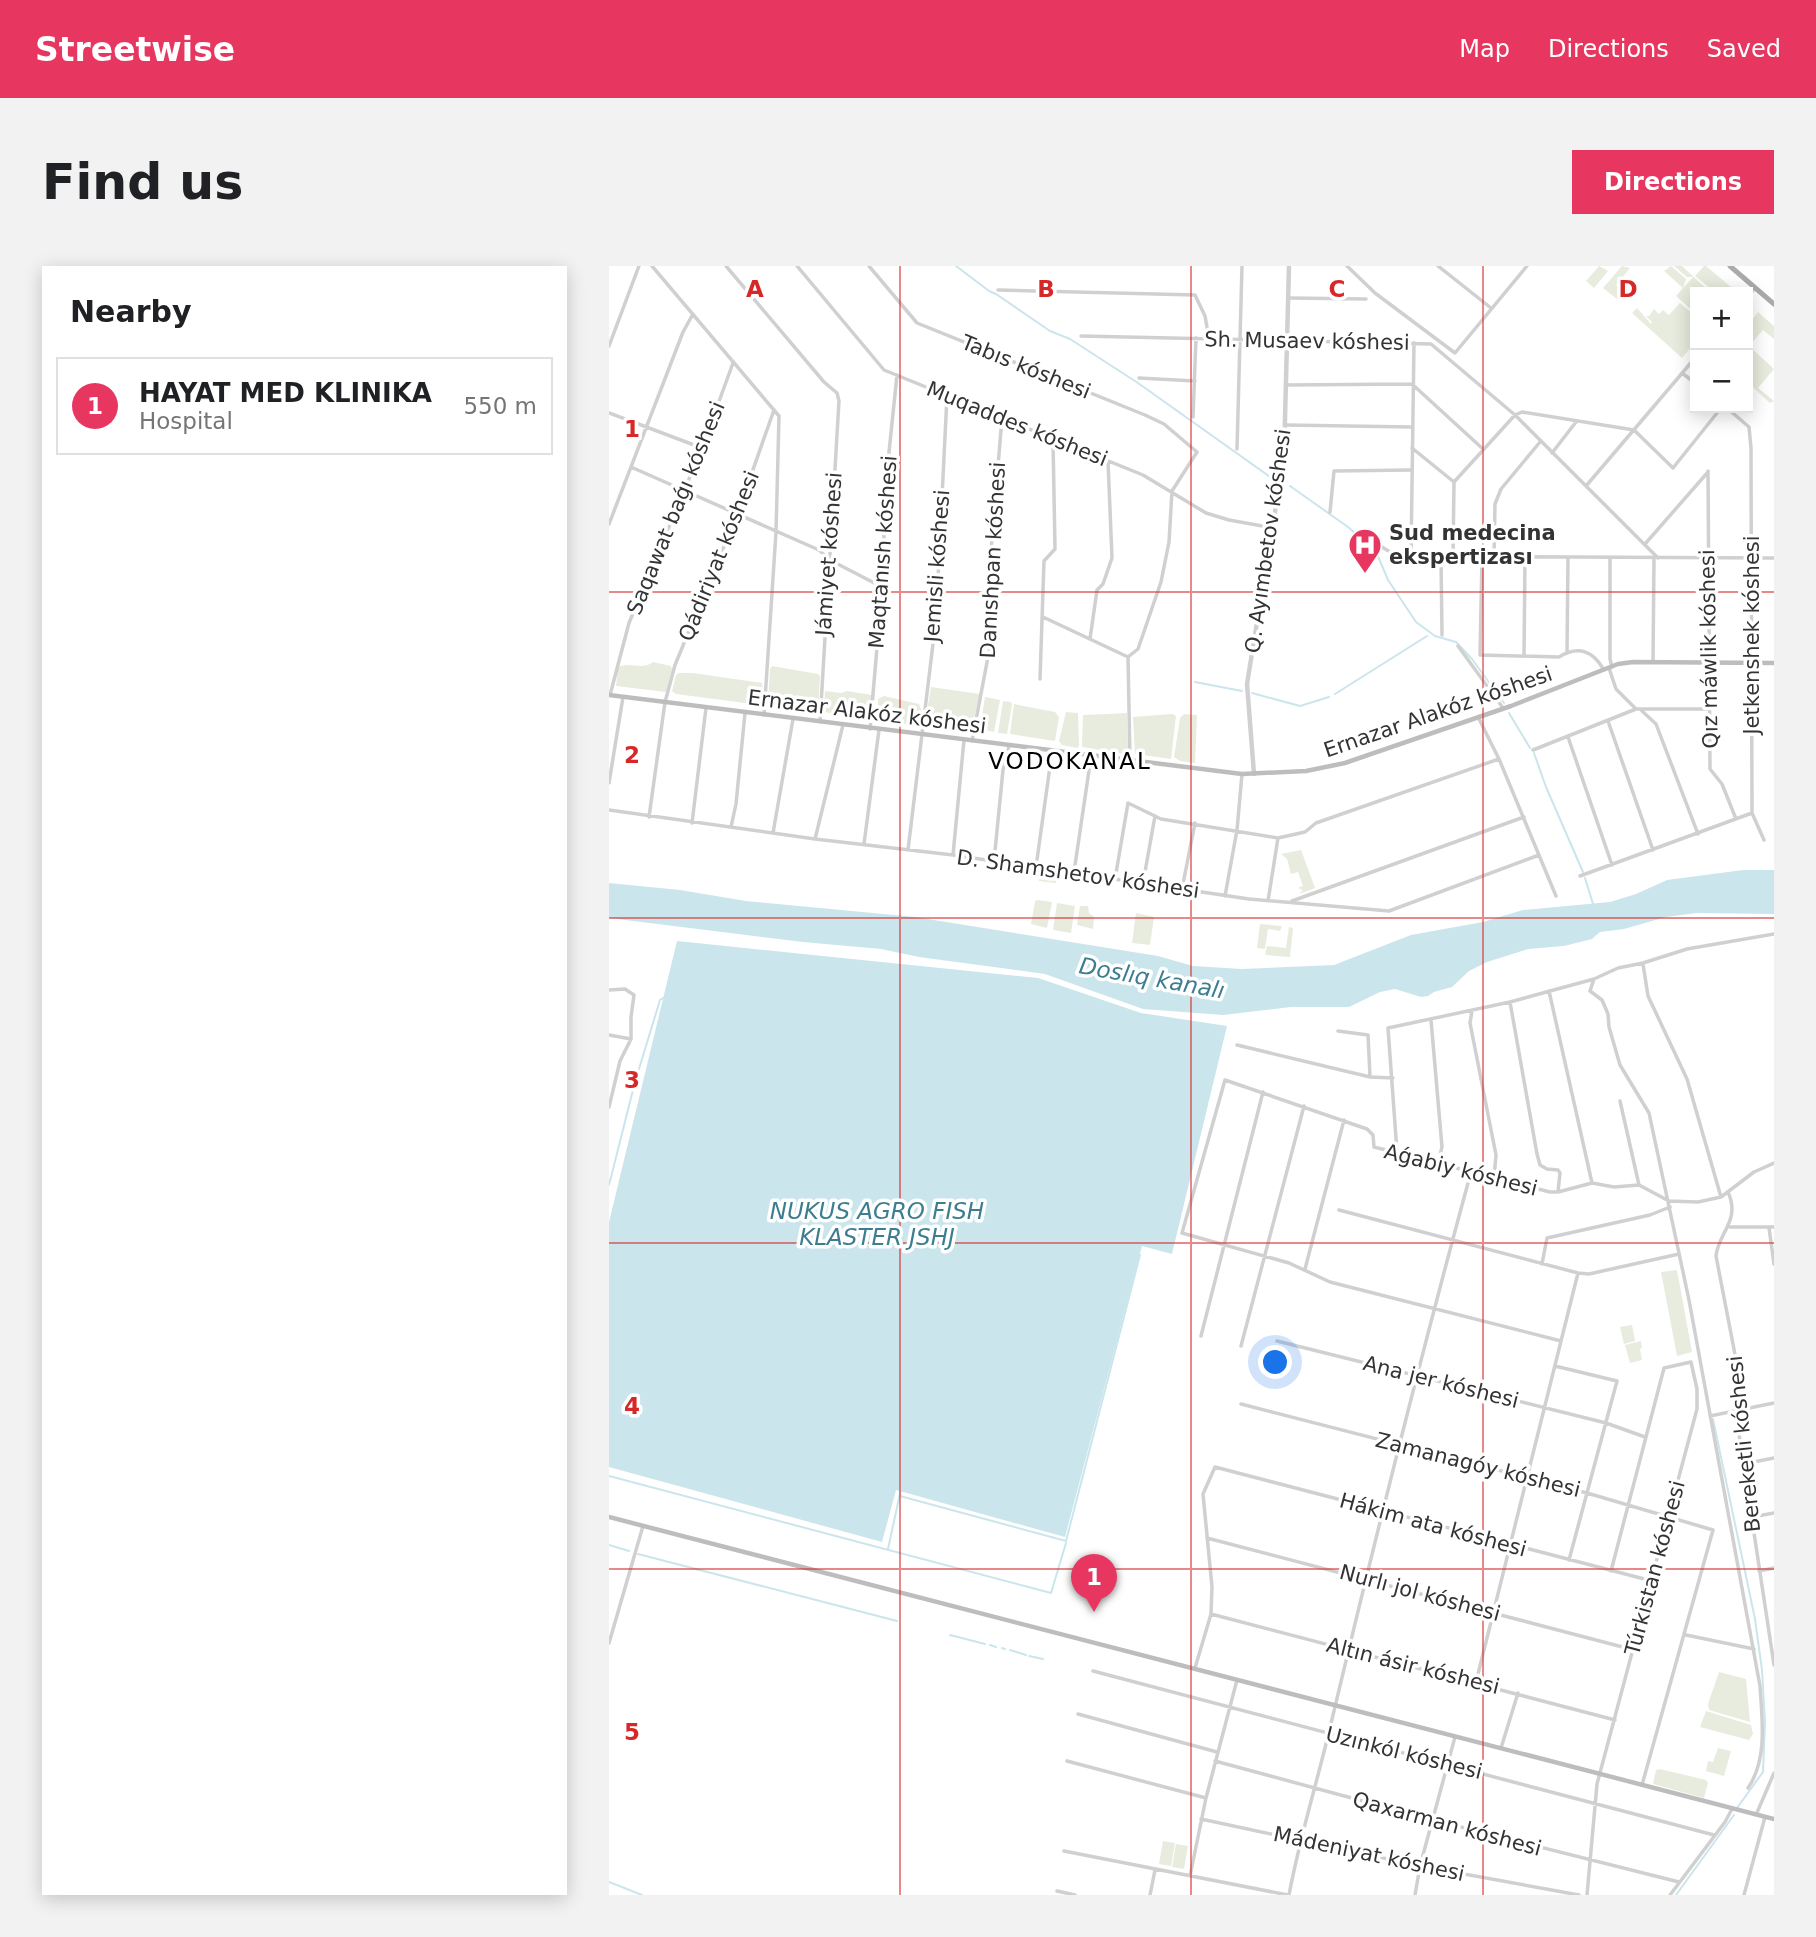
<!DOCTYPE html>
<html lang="en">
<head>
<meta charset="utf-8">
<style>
	:root { --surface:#fff; --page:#f2f2f2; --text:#202124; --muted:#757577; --line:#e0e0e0; --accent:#e73761 }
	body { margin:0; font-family:"DejaVu Sans",sans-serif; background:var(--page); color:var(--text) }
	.controls { position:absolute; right:21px; top:21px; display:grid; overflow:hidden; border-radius:0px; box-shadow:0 4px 18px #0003 }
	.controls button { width:63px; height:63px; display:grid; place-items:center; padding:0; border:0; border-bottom:2px solid var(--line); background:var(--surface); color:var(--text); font:35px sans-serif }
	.you { position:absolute; left:667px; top:1097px; width:24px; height:24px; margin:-18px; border:5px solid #fff; border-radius:50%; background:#1a73e8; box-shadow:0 0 0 10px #1a73e833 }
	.badge { display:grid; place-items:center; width:46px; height:46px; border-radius:50%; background:var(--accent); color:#fff; font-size:23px; font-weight:700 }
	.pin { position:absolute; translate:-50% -58px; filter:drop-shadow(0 2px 4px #0008) }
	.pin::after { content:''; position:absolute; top:37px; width:24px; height:21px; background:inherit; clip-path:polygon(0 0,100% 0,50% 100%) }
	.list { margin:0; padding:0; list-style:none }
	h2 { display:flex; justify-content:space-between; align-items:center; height:91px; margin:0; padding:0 28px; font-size:30px }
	h2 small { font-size:23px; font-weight:400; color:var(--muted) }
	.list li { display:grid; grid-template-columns:46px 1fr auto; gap:21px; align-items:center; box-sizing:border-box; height:98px; margin:0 14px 14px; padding:0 14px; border:2px solid var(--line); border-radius:0px }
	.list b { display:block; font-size:26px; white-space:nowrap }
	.list p { margin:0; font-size:23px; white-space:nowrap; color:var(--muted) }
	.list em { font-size:23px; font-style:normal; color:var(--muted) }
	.map { position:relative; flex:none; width:1165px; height:1629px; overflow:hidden; border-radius:0px }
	header { display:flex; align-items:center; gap:42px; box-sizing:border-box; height:98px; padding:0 35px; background:var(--accent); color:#fff }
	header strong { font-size:33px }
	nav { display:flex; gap:38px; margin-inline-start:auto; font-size:24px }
	.intro { display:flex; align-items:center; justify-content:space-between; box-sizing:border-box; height:168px; padding:0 42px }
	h1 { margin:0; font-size:49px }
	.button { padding:18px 32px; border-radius:0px; background:var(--accent); color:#fff; font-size:24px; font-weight:700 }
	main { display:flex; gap:42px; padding:0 42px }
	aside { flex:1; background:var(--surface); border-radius:0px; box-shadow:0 4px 18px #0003 }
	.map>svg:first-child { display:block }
	.green { fill:#e8ecde }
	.water { fill:#cbe5ec }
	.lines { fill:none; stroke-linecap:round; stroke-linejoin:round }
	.stream { stroke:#cbe5ec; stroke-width:2 }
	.minor { stroke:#d0d0d0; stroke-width:3.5 }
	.tertiary { stroke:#d0d0d0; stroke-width:4.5 }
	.secondary { stroke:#bdbdbd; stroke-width:4.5 }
	.primary { stroke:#ababab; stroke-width:5 }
	.grid { fill:none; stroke:#d62828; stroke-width:2; stroke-opacity:0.55 }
	.labels { text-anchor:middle; stroke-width:7; stroke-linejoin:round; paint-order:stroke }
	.street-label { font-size:21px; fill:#333; stroke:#fff }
	.poi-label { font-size:21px; font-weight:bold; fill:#333; stroke:#fff; text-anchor:start }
	.neighbourhood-label { font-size:23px; letter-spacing:2px; fill:#000; stroke:#fff }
	.water-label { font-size:23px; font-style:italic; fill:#3c7d90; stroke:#fff }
	.grid-label { font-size:23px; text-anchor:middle; font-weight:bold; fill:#d62828; stroke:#fff; stroke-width:7; stroke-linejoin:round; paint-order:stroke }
</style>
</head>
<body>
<header>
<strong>Streetwise</strong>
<nav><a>Map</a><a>Directions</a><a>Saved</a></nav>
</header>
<div class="intro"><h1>Find us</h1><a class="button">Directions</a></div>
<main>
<aside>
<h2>Nearby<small></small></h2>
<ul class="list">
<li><span class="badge">1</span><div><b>HAYAT MED KLINIKA</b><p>Hospital</p></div><em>550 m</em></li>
</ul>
</aside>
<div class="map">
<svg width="1165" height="1629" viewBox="0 0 1165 1629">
	<rect width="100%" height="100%" fill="#fff"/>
	<path class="green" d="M990,0L999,5L985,22L977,15Z
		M1013,0L1021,2L1007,19L1015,26L1008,33L994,22Z
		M1062,0L1077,13L1074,22L1055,5Z
		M1065,0H1073L1101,26H1086V47L1067,30L1084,11H1078Z
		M1095,0H1097L1128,26H1106L1086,10Z
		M1071,37L1086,50V76L1073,92L1023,47L1028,42L1042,58L1043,56L1037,50H1040L1045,43L1050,48L1054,44L1060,49Z
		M1149,46L1165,60V73L1154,64L1140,80L1165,103L1149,122L1165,135L1161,137L1139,117V59Z
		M44,396L62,400L63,403L57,426L7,420L9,401C21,395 32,405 44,396Z
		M163,400L209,408L211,410L209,446L207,448L162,440L159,437L161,403Z
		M70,407H84L153,417L155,432L151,439L67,428L63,425L67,409Z
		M322,421L371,428L361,467L319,462L316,457Z
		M216,425L232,427L238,425L263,429L260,454L215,446Z
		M275,430L310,438L314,449L311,460L268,454L269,433Z
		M376,431L391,434L385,466L371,463Z
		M394,435L402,436L403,439L398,468L389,467Z
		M405,438L446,446L450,451L446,475L401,468Z
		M457,446L469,447L470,480L468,482L453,479L450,475Z
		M518,447L519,484L515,488L473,481L474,449Z
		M563,448L567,450L562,493L526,488L524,451Z
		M575,448L588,449L586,497L571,495L565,491L571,452Z
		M692,584L706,622L690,628L694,624L689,622L694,620L689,606L682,608L678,593L672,588Z
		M431,604L448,607L447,617L430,615Z
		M428,634L443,636L438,662L422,658L426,635Z
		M448,637L466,640L462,667L444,664Z
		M471,640H479L480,647L485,651L484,663L468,659Z
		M527,647L545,651L541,679L523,677Z
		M651,658L673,660L671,665L659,663L656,683L648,682Z
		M680,661L684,662L681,691L656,689L658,680L677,682Z
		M1068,1004L1083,1086L1068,1090L1052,1006Z
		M1023,1059L1026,1075L1015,1078L1011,1061Z
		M1032,1075L1033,1082L1031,1083L1033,1094L1021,1097L1016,1079Z
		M1110,1406L1137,1413L1141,1456L1100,1444L1099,1438Z
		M1097,1445L1142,1459L1144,1468L1140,1474L1091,1461Z
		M1109,1482L1122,1485L1115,1510L1097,1505L1099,1495L1104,1496Z
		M1051,1503L1097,1514L1099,1517L1095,1532L1044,1518L1047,1504Z
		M554,1575L566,1577L562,1600L550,1598Z
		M567,1578L579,1580L575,1603L563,1601Z"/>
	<path class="water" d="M1134,604H1165V648L1088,647L1057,651L1015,663L991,666L983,673L955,680L919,683L878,696L860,705L843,721L825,726L819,730L812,731L786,723L771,726L740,741H682L614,749L534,743L436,708L310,691L272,683L194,676L0,652V617L71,624L137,635L306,651L549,690L584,700L633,703L725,699L802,669L874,656L914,644L1001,636L1027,628L1058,614Z
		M68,675L429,712L532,747L618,760L563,988L533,980L456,1271L287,1224L273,1276L0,1201V956Z"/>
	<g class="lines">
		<path class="stream" d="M347,0L380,25L387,28L441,65L461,73L529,117L667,215
			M681,220L739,261L762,281L768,288L779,314L807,356L826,370L847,376L863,393L895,437
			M586,416L633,425
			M643,427L691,440L720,431
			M726,428L818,370
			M900,447L921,482
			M925,487L937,521L974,606
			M976,612L984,638
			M0,919L26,816L51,734L54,732
			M1104,1153L1146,1353L1153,1404L1156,1456L1154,1506L1128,1542
			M0,1210L442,1327L457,1277
			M291,1230L457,1275L531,989
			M0,1279L20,1285
			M279,1283L292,1223
			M29,1288L288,1355
			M341,1369L376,1378
			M381,1379L387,1381
			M393,1382L396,1383
			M401,1384L417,1389
			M420,1390L434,1393
			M0,1616L33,1629
			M1067,1629L1125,1549"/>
		<path class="minor" d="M43,0L170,150L167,266L155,449
			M117,0L215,116L228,127L230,135L211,456
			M188,0L275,104L534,209L597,247L620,254L664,262
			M260,0L308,57L536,149L555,158L588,186L563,225L560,276L552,316L529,383L519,391L521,493
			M738,0L766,27L846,87L918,0
			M829,0L882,42
			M389,24L586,29L596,50L600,72
			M1139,31L1146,22
			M680,32L757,33
			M472,70L822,78L906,149L1049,292
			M0,80L30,0
			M1073,107L1086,117
			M530,112L586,115
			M678,119L803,118L874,183
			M1118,142L1140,161L1142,182L1143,547L1155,574
			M0,147L93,182
			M584,151L587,72
			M677,159L802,161
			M803,182L845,216
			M628,183L633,0
			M943,187L967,156
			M22,201L210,284L221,294L273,321
			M1099,205L1101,503L1113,518L1127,553
			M977,220L1086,92
			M721,246L725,205L801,204
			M0,258L74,66L84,48
			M751,268L788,290L1165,292
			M1036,278L1099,206
			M802,290L805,77
			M832,291L833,369
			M844,291L845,216L906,149L913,146L1025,164L1064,202L1112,142
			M873,291L871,389L950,391C970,379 984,385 995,404
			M885,291L886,238L892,223L931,176
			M1001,291V393L1003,401
			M434,351L519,391
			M481,373L488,324L494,318L503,292L499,195
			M849,380L894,442
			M958,386L959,291
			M915,390L916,291
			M1044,396L1045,292
			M1000,402L1007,423L1027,443
			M431,413L435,295L446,283L444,174
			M1,429L20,357L93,182L124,97
			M1033,445L1047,458L1089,568
			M869,451L890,493L947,630
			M999,455L1044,584
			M261,463L273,323L277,215L288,109
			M959,471L1003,599
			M363,475L383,370L381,297L393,152
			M924,484L1027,443H1101
			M0,517L14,431
			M0,544L206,573L344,589L640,633L780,645L930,589
			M40,551L56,436L66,399L128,249L165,144
			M83,557L97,442
			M122,561L127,538L136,447
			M164,567L184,453
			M206,573L234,459
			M255,578L270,464
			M299,584L327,353L338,130
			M344,589L355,474
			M385,595L394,504L400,480
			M427,601L443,486
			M465,606L482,491
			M971,610L1143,547
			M506,613L519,537L552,553L669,572L696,566L707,557L890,493
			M534,617L546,550
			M573,623L586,557
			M616,630L628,564L633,508
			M659,635L669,572
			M683,635L915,551
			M1034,698L1039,730L1078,813L1112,931
			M985,713L981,725L993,734L999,748L1000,761L1011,799L1040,847L1080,1034L1151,1420C1153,1453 1159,1493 1139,1522
			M0,724L16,723L25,729L22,751V773L11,795L0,841
			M940,725L983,917
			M901,736L928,888L931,899L938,903L949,904L951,907L949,926
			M863,745L861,757L887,889L885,912
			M822,754L833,881L829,897
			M729,765L759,769L761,810
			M0,769L22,773
			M628,779L761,811L784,812
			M1011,835L1030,919
			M788,886L779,762L901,736L985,713L1009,702L1034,697L1078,683L1165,668
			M1119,926C1132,955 1109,967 1107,990L1129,1104L1131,1133L1130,1168L1165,1399
			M730,944L969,1007L980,1008L1070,988
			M1121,961H1165
			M1160,962L1165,998
			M933,998L938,972L1041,949L1061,941
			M696,1003L735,854
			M592,1070L654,826
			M668,1075L997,1157L1036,1171
			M952,1075L721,1016L680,997L573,967L616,814L758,863L764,869L765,881L941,926H949L983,917L1005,921L1030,919L1060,935L1089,936L1112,931L1145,906L1165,897
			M632,1080L695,840
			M946,1100L1008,1115L960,1294
			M632,1138L978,1227L1104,1264L1033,1519
			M1101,1150L1165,1137
			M1134,1198L1165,1192
			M1143,1251L1165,1247
			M598,1272L1025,1384
			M1150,1305L1165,1302
			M602,1348L1006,1454
			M1077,1369L1145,1383
			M0,1377L34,1260
			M586,1402L602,1348L603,1321L594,1228L606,1201L1043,1315
			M484,1405L1105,1569
			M867,1416L969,1007
			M469,1448L608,1486
			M892,1482L909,1427
			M458,1495L597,1532
			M606,1495L824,1554L1070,1616
			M1147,1549L1165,1507
			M592,1553L811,1600L970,1629
			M455,1585L679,1629
			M581,1610L597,1532L628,1414
			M448,1625L466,1629
			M541,1629L546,1604
			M680,1629C690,1575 706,1523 719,1470C764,1281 811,1093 862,906
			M806,1629L811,1600L846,1471
			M978,1629L988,1518L1088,1143V1123L1082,1096L1055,1102L1002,1305
			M1061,1629L1116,1556L1123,1543
			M1135,1629L1156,1551"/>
		<path class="tertiary" d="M645,508L638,418L675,190L680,0"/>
		<path class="secondary" d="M0,429L633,508L697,505L736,497L902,440L1009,398L1024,396L1165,397
			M0,1251L1165,1553"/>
		<path class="primary" d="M1121,0L1165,38"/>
	</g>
	<path class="grid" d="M291,0V1629M582,0V1629M874,0V1629M0,326H1165M0,652H1165M0,977H1165M0,1303H1165"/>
	<defs>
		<symbol id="hospital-pin" viewBox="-11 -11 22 30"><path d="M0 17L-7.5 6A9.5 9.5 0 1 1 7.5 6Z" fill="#e73761" stroke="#fff"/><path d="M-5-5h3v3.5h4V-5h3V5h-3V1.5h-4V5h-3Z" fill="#fff"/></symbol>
	</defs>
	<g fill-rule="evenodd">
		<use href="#hospital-pin" x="737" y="260" width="38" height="52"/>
	</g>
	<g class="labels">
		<g class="street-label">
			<text transform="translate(698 75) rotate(1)" y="7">Sh. Musaev kóshesi</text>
			<text transform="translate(417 101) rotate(22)" y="7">Tabıs kóshesi</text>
			<text transform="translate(408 158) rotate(22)" y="7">Muqaddes kóshesi</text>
			<text transform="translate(67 242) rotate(-68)" y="7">Saqawat baǵı kóshesi</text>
			<text transform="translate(659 275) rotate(-82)" y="7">Q. Ayımbetov kóshesi</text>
			<text transform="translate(274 286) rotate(-86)" y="7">Maqtanısh kóshesi</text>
			<text transform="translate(220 288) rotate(-86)" y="7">Jámiyet kóshesi</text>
			<text transform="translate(110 290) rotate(-68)" y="7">Qádiriyat kóshesi</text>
			<text transform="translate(384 294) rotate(-87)" y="7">Danıshpan kóshesi</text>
			<text transform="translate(328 300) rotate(-86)" y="7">Jemisli kóshesi</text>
			<text transform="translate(1143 369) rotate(-90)" y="7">Jetkenshek kóshesi</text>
			<text transform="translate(1100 383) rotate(-91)" y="7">Qız máwlik kóshesi</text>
			<text transform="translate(258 446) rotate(7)" y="7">Ernazar Alakóz kóshesi</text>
			<text transform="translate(829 446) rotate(-19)" y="7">Ernazar Alakóz kóshesi</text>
			<text transform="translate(469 608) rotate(8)" y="7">D. Shamshetov kóshesi</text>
			<text transform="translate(852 904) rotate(14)" y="7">Aǵabiy kóshesi</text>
			<text transform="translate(832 1116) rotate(14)" y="7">Ana jer kóshesi</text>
			<text transform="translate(1135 1178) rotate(-96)" y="7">Bereketli kóshesi</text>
			<text transform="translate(869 1199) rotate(14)" y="7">Zamanagóy kóshesi</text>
			<text transform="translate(824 1259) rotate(15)" y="7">Hákim ata kóshesi</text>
			<text transform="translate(1046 1302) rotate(-75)" y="7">Túrkistan kóshesi</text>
			<text transform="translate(811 1327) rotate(15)" y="7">Nurlı jol kóshesi</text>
			<text transform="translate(804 1400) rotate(14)" y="7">Altın ásir kóshesi</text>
			<text transform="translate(795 1487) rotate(14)" y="7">Uzınkól kóshesi</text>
			<text transform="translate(838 1558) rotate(15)" y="7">Qaxarman kóshesi</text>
			<text transform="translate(760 1588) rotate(12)" y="7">Mádeniyat kóshesi</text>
		</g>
		<g class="poi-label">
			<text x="780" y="274">Sud medecina<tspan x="780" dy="24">ekspertizası</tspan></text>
		</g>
		<g class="neighbourhood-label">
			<text x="461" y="503">VODOKANAL</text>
		</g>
		<g class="water-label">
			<text transform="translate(543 712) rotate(10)" y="8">Doslıq kanalı</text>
			<text x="268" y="953">NUKUS AGRO FISH<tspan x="268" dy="26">KLASTER JSHJ</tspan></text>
		</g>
	</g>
	<g class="grid-label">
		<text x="146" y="31">A</text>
		<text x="437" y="31">B</text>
		<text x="728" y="31">C</text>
		<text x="1019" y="31">D</text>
		<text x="23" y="171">1</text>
		<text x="23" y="497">2</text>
		<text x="23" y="822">3</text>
		<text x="23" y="1148">4</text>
		<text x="23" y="1474">5</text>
	</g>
</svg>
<div class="controls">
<button>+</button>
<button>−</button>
</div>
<div class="you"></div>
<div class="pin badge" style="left:485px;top:1346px">1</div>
</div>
</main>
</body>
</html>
